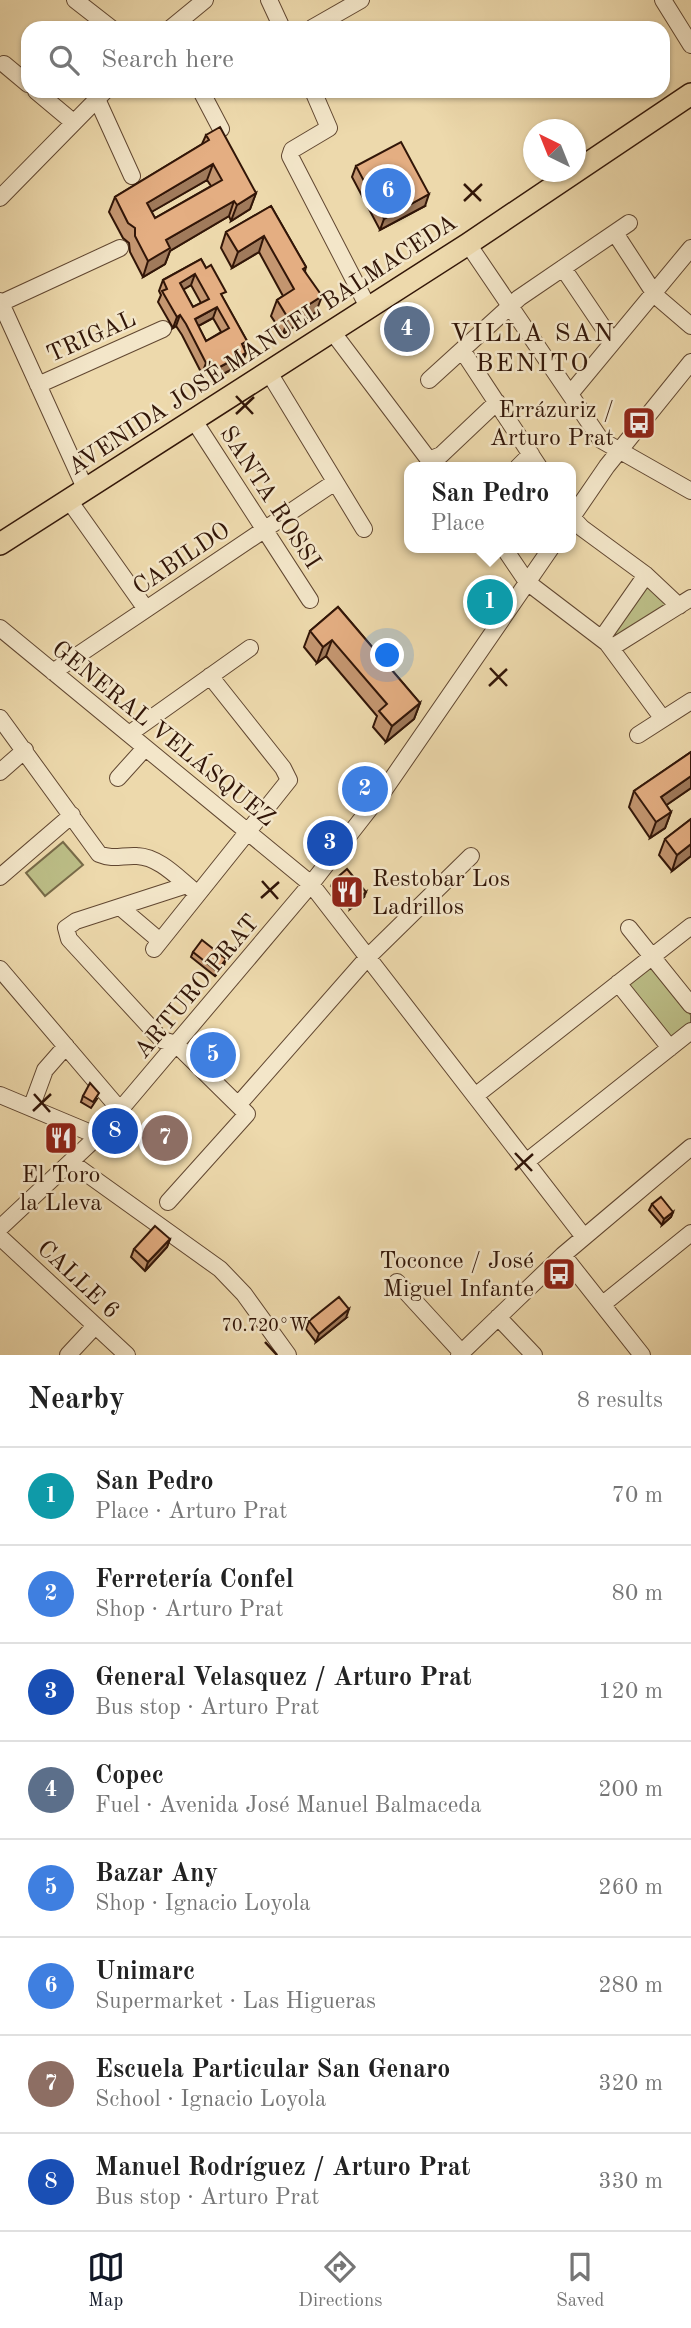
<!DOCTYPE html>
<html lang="en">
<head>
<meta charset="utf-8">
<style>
	:root { --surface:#fff; --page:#f2f2f2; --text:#222; --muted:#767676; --line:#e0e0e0; --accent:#111827 }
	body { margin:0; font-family:"Old Standard TT",serif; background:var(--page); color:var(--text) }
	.compass { position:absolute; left:523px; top:119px; width:63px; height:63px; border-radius:50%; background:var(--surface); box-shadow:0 2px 5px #0004; rotate:317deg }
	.you { position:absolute; left:388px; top:656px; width:24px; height:24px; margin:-18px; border:5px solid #fff; border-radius:50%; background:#1a73e8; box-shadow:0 0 0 10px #1a73e833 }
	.badge { display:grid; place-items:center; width:46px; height:46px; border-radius:50%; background:var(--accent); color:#fff; font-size:23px; font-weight:700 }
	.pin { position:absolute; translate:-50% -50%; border:4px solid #fff; box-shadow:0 2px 7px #0006 }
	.popup { position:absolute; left:404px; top:462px; width:172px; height:91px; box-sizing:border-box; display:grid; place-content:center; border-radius:14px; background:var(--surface); filter:drop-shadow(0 2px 5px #0005); font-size:23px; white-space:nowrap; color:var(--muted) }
	.popup b { font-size:26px; color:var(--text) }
	.popup::after { content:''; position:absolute; left:50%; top:100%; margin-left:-14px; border:14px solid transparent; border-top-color:var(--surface) }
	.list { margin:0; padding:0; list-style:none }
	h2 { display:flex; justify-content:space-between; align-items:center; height:91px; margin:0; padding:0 28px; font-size:30px }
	h2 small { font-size:23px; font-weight:400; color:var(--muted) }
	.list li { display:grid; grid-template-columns:46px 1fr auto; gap:21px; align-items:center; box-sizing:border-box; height:98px; padding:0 28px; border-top:2px solid var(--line) }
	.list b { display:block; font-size:26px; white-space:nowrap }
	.list p { margin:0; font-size:23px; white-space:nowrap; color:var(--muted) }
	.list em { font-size:23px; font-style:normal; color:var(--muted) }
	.icon { flex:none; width:38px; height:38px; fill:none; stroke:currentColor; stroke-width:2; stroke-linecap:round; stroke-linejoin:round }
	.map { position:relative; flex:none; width:691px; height:1355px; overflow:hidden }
	.search { position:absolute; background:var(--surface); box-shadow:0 2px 5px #0004; left:21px; right:21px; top:21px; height:77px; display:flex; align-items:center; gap:18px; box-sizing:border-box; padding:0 24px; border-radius:21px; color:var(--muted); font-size:26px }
	.sheet { height:875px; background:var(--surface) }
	nav { display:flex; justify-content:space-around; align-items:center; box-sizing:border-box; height:98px; border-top:2px solid var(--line); background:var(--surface); font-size:19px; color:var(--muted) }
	nav a { display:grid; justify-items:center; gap:4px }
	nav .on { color:var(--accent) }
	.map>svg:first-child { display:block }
	.green { fill:#bcbe87; stroke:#776a48; stroke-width:2 }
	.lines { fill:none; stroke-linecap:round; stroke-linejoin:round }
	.minor-casing { stroke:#614731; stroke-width:18 }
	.major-casing { stroke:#321608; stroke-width:24 }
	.minor { stroke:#f3e6c9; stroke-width:16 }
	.major { stroke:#edd9ac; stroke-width:21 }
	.wall { fill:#c49670; stroke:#321608; stroke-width:2; fill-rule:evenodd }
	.shaded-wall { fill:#a07a5b; stroke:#321608; stroke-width:2 }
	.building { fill:#e4ae82; stroke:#321608; stroke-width:2; fill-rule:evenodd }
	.ticks { fill:none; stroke:#321608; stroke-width:2.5 }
	.labels { text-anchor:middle; stroke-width:5; stroke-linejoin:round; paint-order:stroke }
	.street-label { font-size:24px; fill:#321608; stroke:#f3e6c9 }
	.poi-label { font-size:24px; fill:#321608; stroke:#f3e6c9; text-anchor:end }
	.neighbourhood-label { font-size:26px; letter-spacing:2px; fill:#321608; stroke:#f3e6c9 }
	.ticks-label { font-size:18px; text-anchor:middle; fill:#321608; stroke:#f3e6c9; stroke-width:5; stroke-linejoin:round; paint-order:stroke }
</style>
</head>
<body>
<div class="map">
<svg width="691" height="1355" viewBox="0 0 691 1355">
	<rect width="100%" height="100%" fill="#edd9ac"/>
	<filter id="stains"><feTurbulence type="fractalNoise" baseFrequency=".00286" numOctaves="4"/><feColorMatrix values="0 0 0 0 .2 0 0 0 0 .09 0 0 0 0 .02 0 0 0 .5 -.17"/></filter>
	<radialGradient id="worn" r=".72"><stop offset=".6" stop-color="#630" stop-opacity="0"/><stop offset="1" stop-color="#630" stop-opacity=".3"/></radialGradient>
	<path class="green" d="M647,582L670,605L613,641L609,637Z
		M63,842L83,865L45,896L26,873Z
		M652,964L691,1015V1023L671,1039L627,984Z"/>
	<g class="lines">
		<defs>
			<path id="minor" d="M75,0L111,28
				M269,0L282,28
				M663,0L691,45
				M171,28L205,0
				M312,28L361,0
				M4,64L28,84
				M36,91L73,122
				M201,91L221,129
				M313,91L329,128L292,150L290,156L368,307
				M97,99L132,176
				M0,198L105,91
				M615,233L656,296L691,326
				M468,244L601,440L691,491
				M563,268L613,342
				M0,301L85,488
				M1,303L120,248
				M331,330L429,460L441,455L497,402
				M462,350L539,467
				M268,371L364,529
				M429,380L519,298L629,223
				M38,385L163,329
				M570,394L691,248
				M193,419L310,600
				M518,467L531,454
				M68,499L146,609
				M570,515L582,528L646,575L679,606
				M570,520L607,466L691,362
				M504,548L527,582L607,643L663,719
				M0,628L311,884L584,1237
				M602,638L646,575
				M611,648L691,598
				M53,672L335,482
				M0,718L99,854C113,860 123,855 137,856C159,857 177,877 193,890
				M129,734L250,648
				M638,735L691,701
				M0,772L25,750
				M118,778L145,748
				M0,877L72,815
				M120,907L160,941
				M629,928L691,1005
				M154,949L289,780L283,768L210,676
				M0,969L121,1111
				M618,983L670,1048
				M0,1095L98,1136
				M475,1096L691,926
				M238,1105L368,957L471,856
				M31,1108L45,1070L66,1046
				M526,1162L691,1031
				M72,1163L220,1269L244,1294L288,1355
				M168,1202L247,1114L176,1044L162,1040L69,939L66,928L76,921L187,885
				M0,1228L98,1136L311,884L385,789L551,548
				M0,1237L127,1355
				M563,1255L642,1355
				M397,1282L462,1353
				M603,1304L691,1233
				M498,1317L534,1355
				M68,1355L95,1326
				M459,1355L563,1255L691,1147"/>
			<path id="major" d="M0,544L468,244L691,94"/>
		</defs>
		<use href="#minor" class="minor-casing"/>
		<use href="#major" class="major-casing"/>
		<use href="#minor" class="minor"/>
		<use href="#major" class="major"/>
	</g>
	<path class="wall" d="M206,135L256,193L250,209L231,221L229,216L170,251L165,264L143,277L130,252L129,243L123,238L109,212L115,197L202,144ZM207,180L211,186L155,218L151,212Z
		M356,166L425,206L380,230L352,177Z
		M271,206L306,267L305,271L316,312L283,334L271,316L277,300L283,296L259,252L232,268L221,248L226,232Z
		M201,259L247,341L244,349L242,364L212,380L207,371L202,374L182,335L176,326L173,328L158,302L161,295L159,291L163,280ZM191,285L201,303L193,307L183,289ZM213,318L221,332L206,341L198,326Z
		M483,599L499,602L489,610L482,602Z
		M338,607L420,703L414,719L386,742L373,727L377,716L326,656L317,663L304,647L310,631Z
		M691,752V788L666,805L671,812L665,828L650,838L629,807L634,791Z
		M358,786L373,787L362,798L356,791Z
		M691,819V856L672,871L659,855L665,839Z
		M333,881L364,897L350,909L331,886Z
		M193,952L224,965L215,976L191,957Z
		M199,1045L230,1060L219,1071L197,1050Z
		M83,1096L97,1099L91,1108L81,1102Z
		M52,1130L73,1134L71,1140L63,1148L50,1136Z
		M652,1204L673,1212L671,1217L662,1225L649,1210Z
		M170,1239L167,1247L145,1271L131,1257L134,1249Z
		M346,1318L316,1342L306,1329L309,1321Z"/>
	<path class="shaded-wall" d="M213,164L207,180L141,218L147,203Z
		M256,193L250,209L231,221L237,205Z
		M429,194L425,206L380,230L384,219Z
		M234,201L229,216L170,251L165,264L143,277L148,261L166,240Z
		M264,236L259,252L232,268L238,252Z
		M195,274L191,285L176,294L180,283Z
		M322,296L316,312L283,334L288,318Z
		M217,307L213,318L191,330L195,319Z
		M180,315L176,326L173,328L177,317Z
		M246,353L242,364L212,380L216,369Z
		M211,360L207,371L202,374L206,363Z
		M332,640L326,656L317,663L323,647Z
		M420,703L414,719L386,742L392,726Z
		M691,776V788L655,813L661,797Z
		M375,781L373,787L362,798L364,792Z
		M671,812L665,828L650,838L656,822Z
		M691,844V856L672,871L677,855Z
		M366,892L364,897L350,909L352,903Z
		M226,959L224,965L215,976L217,971Z
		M232,1054L230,1060L219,1071L221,1065Z
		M73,1134L71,1140L63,1148L65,1142Z
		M673,1212L671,1217L662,1225L664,1219Z
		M170,1239L167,1247L145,1271L148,1262Z
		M349,1309L346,1318L316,1342L319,1334Z"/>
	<path class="building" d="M220,127L256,193L237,205L234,201L166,240L170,248L148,261L135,236V228L128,223L115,197L209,140L206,135ZM213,164L222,180L155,218L147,203Z
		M401,142L429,194L384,219L356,166Z
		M271,206L306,267L303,269L322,296L288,318L277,300L294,289L264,236L238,252L226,232Z
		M201,259L206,268L211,265L226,292L221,294L247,341L242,344L246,353L216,369L211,360L206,363L186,324L180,315L177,317L162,291L167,289L163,280ZM195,274L209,299L193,307L180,283ZM217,307L229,328L206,341L195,319Z
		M493,591L500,599L490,607L483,599Z
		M338,607L420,703L392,726L379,711L387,704L332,640L323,647L310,631Z
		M691,752V776L661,797L671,812L656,822L634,791Z
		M370,775L375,781L364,792L358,786Z
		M691,819V844L677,855L665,839Z
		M347,869L366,892L352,903L333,881Z
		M202,940L226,959L217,971L193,952Z
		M210,1033L232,1054L221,1065L199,1045Z
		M90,1083L99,1093L93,1102L83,1096Z
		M58,1124L72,1130L73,1134L65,1142L52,1130Z
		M661,1197L673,1212L664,1219L652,1204Z
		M155,1226L170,1239L148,1262L134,1249Z
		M339,1297L349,1309L319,1334L309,1321Z"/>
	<path class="ticks" d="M464,184L481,201M464,201L482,184M236,396L253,414M236,414L254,397M490,668L507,686M489,686L507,669M262,881L278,899M261,898L279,882M34,1094L50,1112M33,1111L51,1094M515,1153L532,1171M515,1170L533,1154M265,1342L277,1355"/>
	<defs>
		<symbol id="bus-square" viewBox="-11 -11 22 22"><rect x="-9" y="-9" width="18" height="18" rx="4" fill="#8f2418" stroke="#f3e6c9"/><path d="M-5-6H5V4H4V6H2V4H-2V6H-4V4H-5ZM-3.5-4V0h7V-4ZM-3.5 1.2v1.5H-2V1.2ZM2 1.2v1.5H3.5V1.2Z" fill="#fff"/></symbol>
		<symbol id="restaurant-square" viewBox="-11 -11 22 22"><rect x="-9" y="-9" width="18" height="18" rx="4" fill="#8f2418" stroke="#f3e6c9"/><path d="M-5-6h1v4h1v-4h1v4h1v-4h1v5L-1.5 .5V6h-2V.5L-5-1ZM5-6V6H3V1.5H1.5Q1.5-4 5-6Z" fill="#fff"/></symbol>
	</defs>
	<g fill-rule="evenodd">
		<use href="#bus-square" x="620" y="404" width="38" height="38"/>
		<use href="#restaurant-square" x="328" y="873" width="38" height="38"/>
		<use href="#restaurant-square" x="42" y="1119" width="38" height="38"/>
		<use href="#bus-square" x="540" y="1255" width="38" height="38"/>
	</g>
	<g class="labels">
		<g class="street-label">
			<text transform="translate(91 336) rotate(-24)" y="8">TRIGAL</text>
			<text transform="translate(262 344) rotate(-33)" y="8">AVENIDA JOSÉ MANUEL BALMACEDA</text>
			<text transform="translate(271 497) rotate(57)" y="8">SANTA ROSSI</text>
			<text transform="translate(181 558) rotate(-34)" y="8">CABILDO</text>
			<text transform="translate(164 733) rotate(39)" y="8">GENERAL VELÁSQUEZ</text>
			<text transform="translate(196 986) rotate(-50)" y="8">ARTURO PRAT</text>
			<text transform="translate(79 1279) rotate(43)" y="8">CALLE 6</text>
		</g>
		<g class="poi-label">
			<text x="614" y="417">Errázuriz /<tspan x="614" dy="28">Arturo Prat</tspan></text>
			<text x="372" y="886" text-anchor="start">Restobar Los<tspan x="372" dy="28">Ladrillos</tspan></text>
			<text x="61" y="1182" text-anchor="middle">El Toro<tspan x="61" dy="28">la Lleva</tspan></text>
			<text x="534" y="1268">Toconce / José<tspan x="534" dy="28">Miguel Infante</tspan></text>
		</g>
		<g class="neighbourhood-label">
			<text x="533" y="341">VILLA SAN<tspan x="533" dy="30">BENITO</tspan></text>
		</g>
	</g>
	<g class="ticks-label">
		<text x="265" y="1331">70.720°W</text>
	</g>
	<rect width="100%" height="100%" filter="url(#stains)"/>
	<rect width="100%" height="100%" fill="url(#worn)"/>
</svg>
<svg class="compass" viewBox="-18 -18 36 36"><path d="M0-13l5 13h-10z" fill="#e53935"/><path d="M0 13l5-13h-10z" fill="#767676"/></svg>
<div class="you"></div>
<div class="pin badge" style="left:490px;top:602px;background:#0f9aa8">1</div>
<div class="popup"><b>San Pedro</b>Place</div>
<div class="pin badge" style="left:365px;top:789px;background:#3f7fe0">2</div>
<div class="pin badge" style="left:330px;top:843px;background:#1a4fb4">3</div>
<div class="pin badge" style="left:407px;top:329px;background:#5c6f8a">4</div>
<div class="pin badge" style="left:213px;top:1055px;background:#3f7fe0">5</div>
<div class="pin badge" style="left:388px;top:191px;background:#3f7fe0">6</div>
<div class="pin badge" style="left:165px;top:1138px;background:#8d6e63">7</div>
<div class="pin badge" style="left:115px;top:1131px;background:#1a4fb4">8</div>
<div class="search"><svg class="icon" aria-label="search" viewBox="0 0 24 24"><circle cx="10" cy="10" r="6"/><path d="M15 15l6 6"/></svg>Search here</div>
</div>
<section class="sheet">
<h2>Nearby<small>8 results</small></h2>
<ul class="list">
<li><span class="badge" style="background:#0f9aa8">1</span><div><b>San Pedro</b><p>Place · Arturo Prat</p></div><em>70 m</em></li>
<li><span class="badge" style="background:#3f7fe0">2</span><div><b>Ferretería Confel</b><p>Shop · Arturo Prat</p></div><em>80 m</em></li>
<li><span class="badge" style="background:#1a4fb4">3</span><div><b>General Velasquez / Arturo Prat</b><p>Bus stop · Arturo Prat</p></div><em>120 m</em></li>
<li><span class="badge" style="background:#5c6f8a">4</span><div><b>Copec</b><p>Fuel · Avenida José Manuel Balmaceda</p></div><em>200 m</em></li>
<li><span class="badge" style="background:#3f7fe0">5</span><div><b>Bazar Any</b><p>Shop · Ignacio Loyola</p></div><em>260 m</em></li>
<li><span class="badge" style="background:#3f7fe0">6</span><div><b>Unimarc</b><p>Supermarket · Las Higueras</p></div><em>280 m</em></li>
<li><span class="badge" style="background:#8d6e63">7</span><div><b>Escuela Particular San Genaro</b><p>School · Ignacio Loyola</p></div><em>320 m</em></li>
<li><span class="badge" style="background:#1a4fb4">8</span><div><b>Manuel Rodríguez / Arturo Prat</b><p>Bus stop · Arturo Prat</p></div><em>330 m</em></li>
</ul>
</section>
<nav>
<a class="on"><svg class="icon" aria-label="map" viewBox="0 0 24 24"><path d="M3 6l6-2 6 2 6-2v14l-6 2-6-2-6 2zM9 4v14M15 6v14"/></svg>Map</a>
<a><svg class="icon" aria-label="directions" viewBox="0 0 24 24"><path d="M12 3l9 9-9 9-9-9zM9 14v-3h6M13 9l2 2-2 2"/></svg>Directions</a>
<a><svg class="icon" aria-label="saved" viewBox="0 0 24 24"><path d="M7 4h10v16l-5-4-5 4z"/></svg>Saved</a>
</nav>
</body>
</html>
